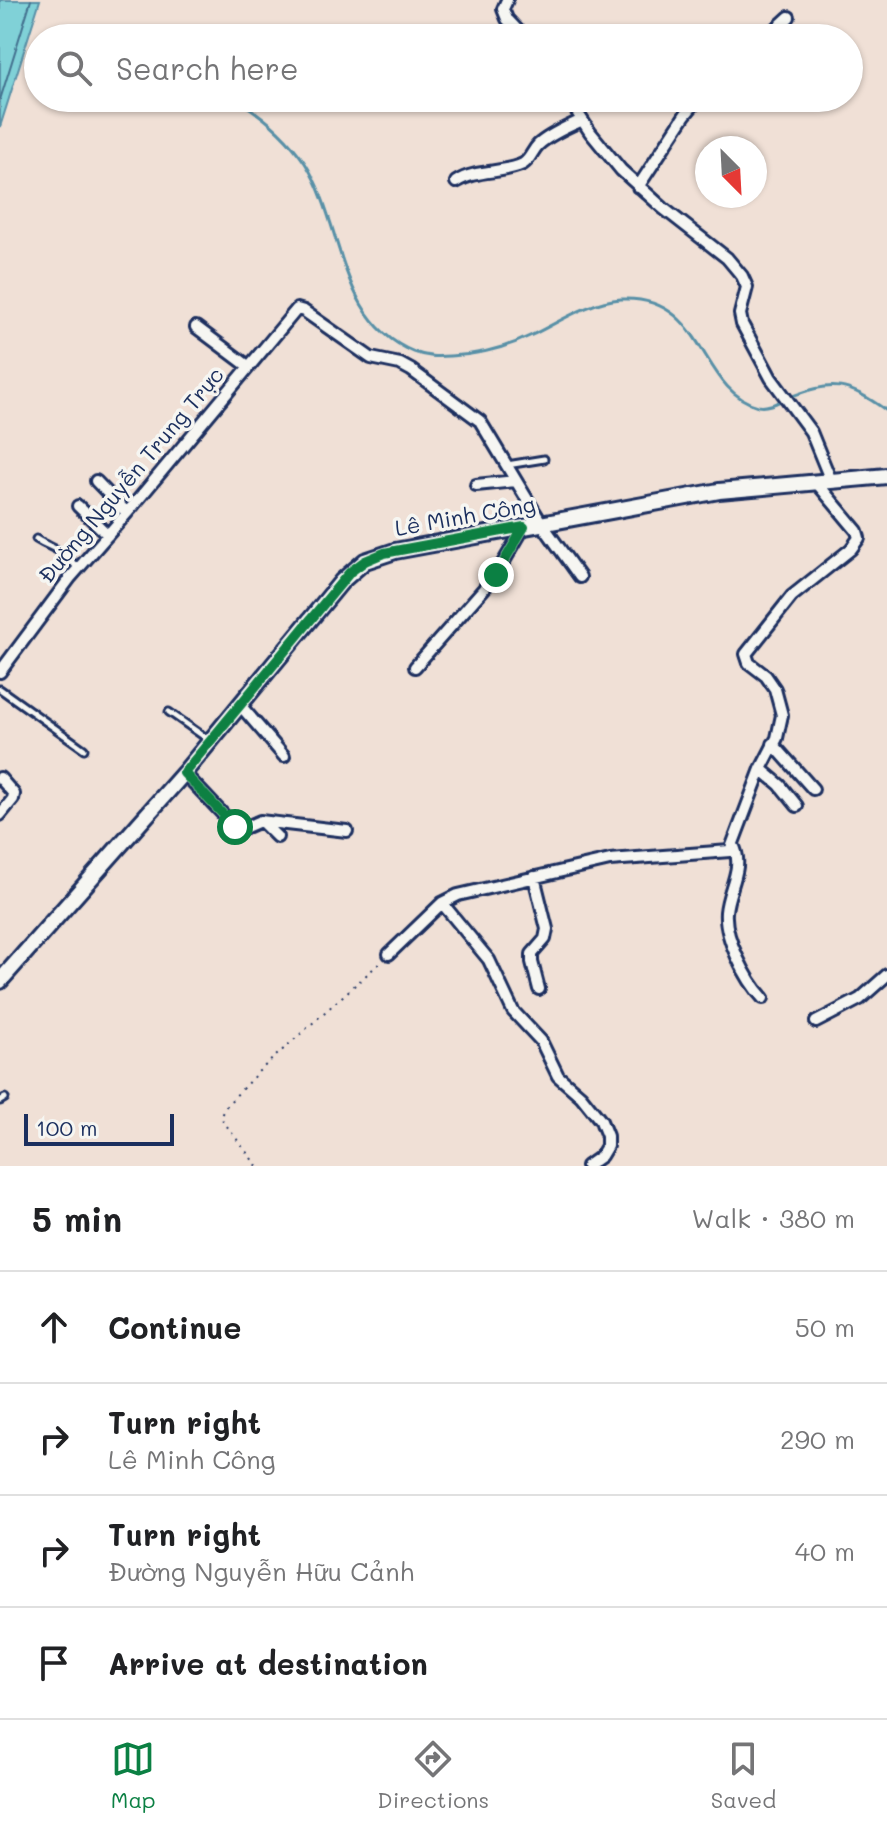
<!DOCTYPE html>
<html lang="en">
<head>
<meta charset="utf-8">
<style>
	:root { --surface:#fff; --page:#f2f2f2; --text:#202124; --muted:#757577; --line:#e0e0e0; --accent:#0b8043 }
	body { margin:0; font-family:Mali,sans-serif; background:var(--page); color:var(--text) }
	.compass { position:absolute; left:695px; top:136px; width:72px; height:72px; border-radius:50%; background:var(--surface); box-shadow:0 2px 6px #0004; rotate:156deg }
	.scale { position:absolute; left:24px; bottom:20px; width:150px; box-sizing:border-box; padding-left:8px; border:4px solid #1b2f5e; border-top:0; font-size:22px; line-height:28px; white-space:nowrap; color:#1b2f5e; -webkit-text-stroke:6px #f6f6f2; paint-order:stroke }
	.stop { position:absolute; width:24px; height:24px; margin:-18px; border:6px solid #0b8043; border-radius:50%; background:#fff }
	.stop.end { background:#0b8043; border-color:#fff; box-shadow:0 2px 8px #0008 }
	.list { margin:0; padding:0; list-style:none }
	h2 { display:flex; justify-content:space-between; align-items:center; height:104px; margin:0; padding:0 32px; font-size:34px }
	h2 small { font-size:26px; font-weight:400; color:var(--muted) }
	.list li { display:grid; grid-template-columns:52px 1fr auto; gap:24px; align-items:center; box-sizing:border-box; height:112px; padding:0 32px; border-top:2px solid var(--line) }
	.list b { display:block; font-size:30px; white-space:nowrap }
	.list p { margin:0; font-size:26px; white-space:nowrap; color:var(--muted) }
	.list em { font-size:26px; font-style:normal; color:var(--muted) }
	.icon { flex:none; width:44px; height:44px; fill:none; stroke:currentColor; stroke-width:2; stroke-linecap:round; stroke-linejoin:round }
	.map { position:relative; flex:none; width:887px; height:1166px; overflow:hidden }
	.search { position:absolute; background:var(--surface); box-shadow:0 2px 6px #0004; left:24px; right:24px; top:24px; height:88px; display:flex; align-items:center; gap:20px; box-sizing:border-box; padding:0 28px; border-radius:44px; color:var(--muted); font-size:30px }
	.sheet { height:552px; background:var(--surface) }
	nav { display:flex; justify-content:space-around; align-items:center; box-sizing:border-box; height:112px; border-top:2px solid var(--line); background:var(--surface); font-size:22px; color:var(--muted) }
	nav a { display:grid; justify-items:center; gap:4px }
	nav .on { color:var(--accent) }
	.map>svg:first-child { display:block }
	.water { fill:#80d1d7; stroke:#5890a7; stroke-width:2 }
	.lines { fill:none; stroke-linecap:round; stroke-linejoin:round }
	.shore { stroke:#43708e; stroke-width:2 }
	.stream { stroke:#5890a7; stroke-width:3 }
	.lane-casing { stroke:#1b2f5e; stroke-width:11 }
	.street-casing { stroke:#1b2f5e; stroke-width:16 }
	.secondary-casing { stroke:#1b2f5e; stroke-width:20 }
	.path { stroke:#1b2f5e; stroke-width:2; stroke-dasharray:2 6; stroke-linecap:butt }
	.lane { stroke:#f6f6f2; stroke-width:5 }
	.street { stroke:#f6f6f2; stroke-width:10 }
	.secondary { stroke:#f6f6f2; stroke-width:14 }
	.route { stroke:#0b8043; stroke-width:10 }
	.labels { text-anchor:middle; stroke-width:7; stroke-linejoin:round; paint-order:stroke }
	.street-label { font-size:22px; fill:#1b2f5e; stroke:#f6f6f2 }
</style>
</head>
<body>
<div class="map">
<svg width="887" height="1166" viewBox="0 0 887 1166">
	<rect width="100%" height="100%" fill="#f0e0d6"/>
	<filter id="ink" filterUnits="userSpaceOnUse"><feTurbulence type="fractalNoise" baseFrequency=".0125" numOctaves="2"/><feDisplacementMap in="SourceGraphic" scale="16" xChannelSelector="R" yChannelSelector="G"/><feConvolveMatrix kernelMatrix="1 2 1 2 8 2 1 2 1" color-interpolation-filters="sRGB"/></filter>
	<g filter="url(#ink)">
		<path class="water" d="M0,0H40L0,127Z"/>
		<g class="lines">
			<path class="shore" d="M0,100L31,0"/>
			<path class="stream" d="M234,98C261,114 287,136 305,163C344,224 337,320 414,352C427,357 436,357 450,356C478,355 506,348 532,335C559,322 590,301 621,299C707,295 698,390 758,406C768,408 778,402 787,398C834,380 846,382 887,411"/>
			<defs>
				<path id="lane" d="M507,465L544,459
					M36,539C54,550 63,549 77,568
					M0,689L84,749
					M169,712L209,740
					M0,1101L5,1098"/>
				<path id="street" d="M507,0L503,9L507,19L525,38
					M766,38L789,17
					M568,98L590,132L621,170L663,208L727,258L742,276L747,287L740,314L742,324L771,378L811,432L831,481
					M456,182C476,169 502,174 523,164C531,159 532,151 538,145C550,134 568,127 582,120
					M638,187L685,115L699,98
					M196,327L248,366
					M96,481L127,513
					M476,485L516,481
					M78,506L108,535
					M415,667L496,575L524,527
					M0,672L70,578L127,513L297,309L304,311L371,358L400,364L411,370L480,421L542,524L580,577
					M240,705L284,756
					M773,744L813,789
					M761,769L780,785L797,806
					M184,773L235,827L244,828L260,821L347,831
					M0,778L14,794L13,799L0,815
					M262,822L277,837
					M733,845C745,867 728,888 726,912C724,937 746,980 763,998
					M534,877L547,929L545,939L532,954V962L539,989
					M442,903L489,960L513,1011L541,1041L558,1076L581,1096L601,1121L607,1136V1146L601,1156L587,1166
					M389,954L442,903L458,895L610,860L730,851L761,769L777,738L782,715L775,689L766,676L749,663L746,654L792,596L851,549L859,538L857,531L816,482
					M816,1022L860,999L887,975"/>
				<path id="secondary" d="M0,981L184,773L342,581L365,561L395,551L719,491L887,476"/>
			</defs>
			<use href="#lane" class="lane-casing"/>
			<use href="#street" class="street-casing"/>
			<use href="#secondary" class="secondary-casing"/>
			<path class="path" d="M257,1166L223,1121L221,1115L227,1105L258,1072L383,960"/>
			<use href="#lane" class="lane"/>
			<use href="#street" class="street"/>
			<use href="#secondary" class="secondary"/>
		</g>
	</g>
	<g class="lines" filter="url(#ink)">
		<path class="route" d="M235,827L184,773L350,572L365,561L384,553L524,527L496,575"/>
	</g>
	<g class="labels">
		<g class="street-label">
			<text transform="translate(131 475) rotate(-50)" y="8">Đường Nguyễn Trung Trực</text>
			<text transform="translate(465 516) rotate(-10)" y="8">Lê Minh Công</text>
		</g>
	</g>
</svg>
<svg class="compass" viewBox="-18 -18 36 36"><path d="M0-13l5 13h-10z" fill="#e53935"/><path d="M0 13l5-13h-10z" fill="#757577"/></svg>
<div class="scale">100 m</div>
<div class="stop" style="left:235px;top:827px"></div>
<div class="stop end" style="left:496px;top:575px"></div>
<div class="search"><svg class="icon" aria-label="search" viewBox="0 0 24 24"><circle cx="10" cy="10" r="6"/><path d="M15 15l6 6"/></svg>Search here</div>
</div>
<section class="sheet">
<h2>5 min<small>Walk · 380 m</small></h2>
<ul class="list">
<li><svg class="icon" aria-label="ahead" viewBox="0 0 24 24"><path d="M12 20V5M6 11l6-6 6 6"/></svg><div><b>Continue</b></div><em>50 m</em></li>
<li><svg class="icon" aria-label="right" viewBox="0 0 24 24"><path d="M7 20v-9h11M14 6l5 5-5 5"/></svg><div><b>Turn right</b><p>Lê Minh Công</p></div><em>290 m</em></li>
<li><svg class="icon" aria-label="right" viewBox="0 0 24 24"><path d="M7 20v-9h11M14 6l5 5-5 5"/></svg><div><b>Turn right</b><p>Đường Nguyễn Hữu Cảnh</p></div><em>40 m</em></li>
<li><svg class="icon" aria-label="arrive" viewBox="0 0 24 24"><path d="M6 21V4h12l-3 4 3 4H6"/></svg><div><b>Arrive at destination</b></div></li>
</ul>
</section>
<nav>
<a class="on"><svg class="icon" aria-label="map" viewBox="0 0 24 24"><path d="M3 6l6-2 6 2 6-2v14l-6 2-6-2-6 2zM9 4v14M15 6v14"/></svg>Map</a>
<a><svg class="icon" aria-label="directions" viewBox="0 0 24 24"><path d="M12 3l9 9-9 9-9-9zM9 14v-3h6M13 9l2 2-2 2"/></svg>Directions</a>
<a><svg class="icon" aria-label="saved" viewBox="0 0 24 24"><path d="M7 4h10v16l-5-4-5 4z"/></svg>Saved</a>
</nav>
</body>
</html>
